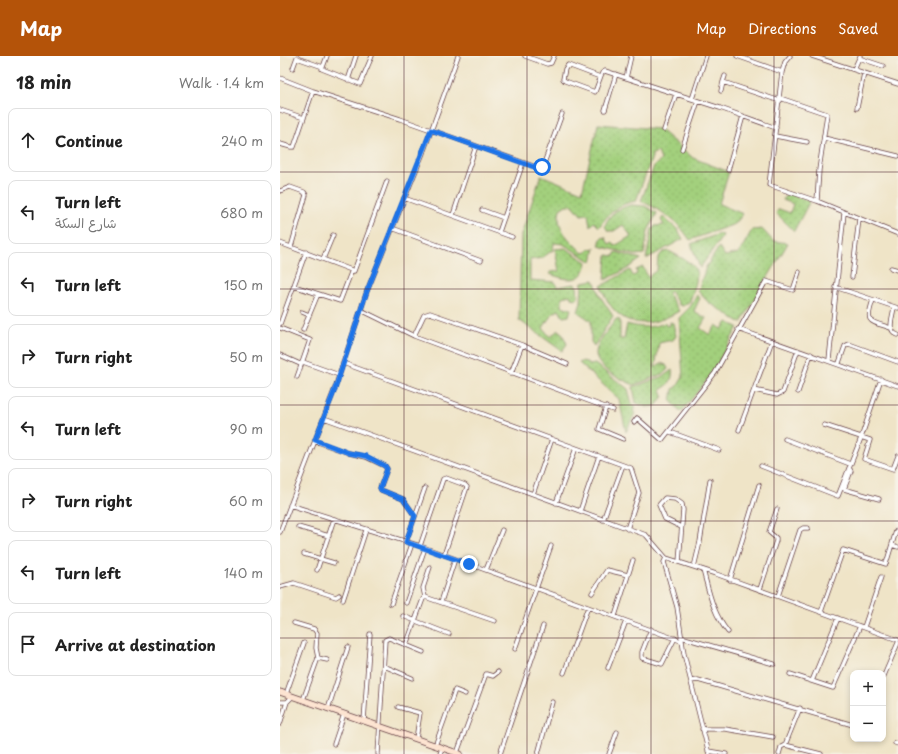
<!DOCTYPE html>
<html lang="en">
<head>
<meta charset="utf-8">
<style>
	:root { --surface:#fff; --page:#f6f6f6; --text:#222; --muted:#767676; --line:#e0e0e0; --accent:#b45309 }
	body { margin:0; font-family:"Playpen Sans","Playpen Sans Arabic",sans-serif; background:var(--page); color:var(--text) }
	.controls { position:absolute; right:12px; bottom:12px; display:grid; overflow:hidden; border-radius:8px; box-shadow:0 2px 6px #0003 }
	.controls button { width:36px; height:36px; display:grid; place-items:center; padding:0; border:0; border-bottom:1px solid var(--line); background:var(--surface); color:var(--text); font:20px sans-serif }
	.stop { position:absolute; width:12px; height:12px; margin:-9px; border:3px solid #1a73e8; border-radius:50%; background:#fff }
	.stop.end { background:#1a73e8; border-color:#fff; box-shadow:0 1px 4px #0008 }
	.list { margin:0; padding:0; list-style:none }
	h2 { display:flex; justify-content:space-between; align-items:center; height:52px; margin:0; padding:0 16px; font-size:17px }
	h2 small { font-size:13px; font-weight:400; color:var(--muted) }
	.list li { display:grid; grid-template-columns:26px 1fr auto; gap:12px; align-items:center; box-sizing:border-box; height:64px; margin:0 8px 8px; padding:0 8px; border:1px solid var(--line); border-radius:8px }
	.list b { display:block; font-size:15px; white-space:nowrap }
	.list p { margin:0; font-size:13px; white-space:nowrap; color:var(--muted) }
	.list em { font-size:13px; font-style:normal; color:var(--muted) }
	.icon { flex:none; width:22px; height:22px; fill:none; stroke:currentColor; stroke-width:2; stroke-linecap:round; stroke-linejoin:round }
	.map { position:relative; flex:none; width:618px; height:698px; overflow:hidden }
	header { display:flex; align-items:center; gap:24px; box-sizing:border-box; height:56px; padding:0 20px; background:var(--accent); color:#fff }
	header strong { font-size:19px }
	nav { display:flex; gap:22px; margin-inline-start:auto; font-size:14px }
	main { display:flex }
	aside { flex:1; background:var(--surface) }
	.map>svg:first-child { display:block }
	.grass { fill:url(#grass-dots); stroke:#767854 }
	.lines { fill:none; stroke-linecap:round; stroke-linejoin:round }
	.minor-casing { stroke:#633d42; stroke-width:5 }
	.secondary-casing { stroke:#633d42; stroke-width:7 }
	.minor { stroke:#fff; stroke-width:3.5 }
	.secondary { stroke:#fde4d1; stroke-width:5.5 }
	.route { stroke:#1a73e8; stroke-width:5 }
	.grid { fill:none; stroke:#4a1f2b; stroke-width:1; stroke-opacity:0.55 }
</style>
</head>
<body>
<header>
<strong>Map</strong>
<nav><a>Map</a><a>Directions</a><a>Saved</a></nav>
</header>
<main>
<aside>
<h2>18 min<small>Walk · 1.4 km</small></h2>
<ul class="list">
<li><svg class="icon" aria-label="ahead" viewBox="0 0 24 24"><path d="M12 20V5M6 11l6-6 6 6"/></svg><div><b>Continue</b></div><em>240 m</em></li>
<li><svg class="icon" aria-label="left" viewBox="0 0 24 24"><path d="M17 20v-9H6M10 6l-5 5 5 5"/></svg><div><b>Turn left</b><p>شارع السكة</p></div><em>680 m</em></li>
<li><svg class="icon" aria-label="left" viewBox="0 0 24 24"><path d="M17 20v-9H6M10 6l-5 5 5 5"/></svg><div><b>Turn left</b></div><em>150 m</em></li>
<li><svg class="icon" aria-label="right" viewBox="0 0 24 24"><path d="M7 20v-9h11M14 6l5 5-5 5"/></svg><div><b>Turn right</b></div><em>50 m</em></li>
<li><svg class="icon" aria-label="left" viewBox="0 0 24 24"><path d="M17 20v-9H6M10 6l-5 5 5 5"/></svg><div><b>Turn left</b></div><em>90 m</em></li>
<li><svg class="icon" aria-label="right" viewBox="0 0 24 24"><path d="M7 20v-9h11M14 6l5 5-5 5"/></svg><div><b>Turn right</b></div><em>60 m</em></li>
<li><svg class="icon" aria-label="left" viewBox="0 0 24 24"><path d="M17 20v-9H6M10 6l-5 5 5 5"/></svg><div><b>Turn left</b></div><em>140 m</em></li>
<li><svg class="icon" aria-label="arrive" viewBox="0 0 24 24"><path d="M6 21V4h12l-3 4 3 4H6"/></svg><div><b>Arrive at destination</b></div></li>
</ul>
</aside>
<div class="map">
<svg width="618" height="698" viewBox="0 0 618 698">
	<defs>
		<pattern id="grass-dots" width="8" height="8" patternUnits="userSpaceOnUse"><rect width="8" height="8" fill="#a3d07d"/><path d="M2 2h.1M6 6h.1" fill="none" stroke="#8eb26c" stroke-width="1.8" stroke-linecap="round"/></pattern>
	</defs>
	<rect width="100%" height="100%" fill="#f7f3e8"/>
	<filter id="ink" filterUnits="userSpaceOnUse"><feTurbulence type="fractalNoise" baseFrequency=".025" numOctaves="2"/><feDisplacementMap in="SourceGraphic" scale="8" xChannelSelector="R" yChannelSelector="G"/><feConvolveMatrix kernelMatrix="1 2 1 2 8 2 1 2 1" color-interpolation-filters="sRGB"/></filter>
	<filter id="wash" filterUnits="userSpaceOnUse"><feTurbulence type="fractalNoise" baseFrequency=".012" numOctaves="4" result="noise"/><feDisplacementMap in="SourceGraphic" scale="16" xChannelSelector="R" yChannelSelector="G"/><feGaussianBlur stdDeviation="0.9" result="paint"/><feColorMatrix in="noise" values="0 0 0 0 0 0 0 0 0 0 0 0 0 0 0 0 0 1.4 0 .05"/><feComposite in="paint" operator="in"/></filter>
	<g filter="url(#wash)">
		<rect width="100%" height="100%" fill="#efe4c7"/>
		<path class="grass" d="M318,68L379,73L413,102L449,116L439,148L463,158L455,168L410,184C396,163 383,156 361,145L374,110L381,104L378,96L372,98V101L356,145C338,148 329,157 319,171L314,166L310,170L308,158L301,159L293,149H286L280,153C275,173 289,183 303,197L307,196L309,193L315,192L312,206L283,188L274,187L273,194L262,202L250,204V224L275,226L277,231L294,228L297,230L298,241L295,243L291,242L290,239L282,241V250L291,253L289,260L283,261L279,254L272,258L263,272L270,281L278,274L282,277L287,288L282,295L239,264L241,179L261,119L302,136Z
			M507,137L530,145L514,175L496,157L499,153L510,157L513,148L503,144Z
			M351,149L365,150L377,157L368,175L364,198L355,199L319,190L321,182L325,181L329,188L333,186L335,190L351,180L343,169L334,175H328L325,170C329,157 339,152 351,149Z
			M383,161L397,173L403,183L366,203L372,173L375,170L384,169L381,164Z
			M482,173L493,185L508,187L461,267L428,246L418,235L426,211L439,191L445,200L459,197L472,174Z
			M439,178L443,179L442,181L420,212L411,188Z
			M285,192L307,206C303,229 286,224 270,218V216L279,215L275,193Z
			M389,195C420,212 422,210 410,245L403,250L399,249L390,235L388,237L399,255C365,276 334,270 321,230L350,214L353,220L357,218L356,214L363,211L368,221L377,214L378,201L383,196Z
			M336,196L361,203L347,213L325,224L327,199L334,200Z
			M314,224L320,240L333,260L314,290L311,286V265L298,256L301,246L302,226Z
			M417,239L420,242L414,255L426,262L420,272L430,279L436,269L442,273L447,266L458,271L432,318L401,356L391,345L393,333L397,331L403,321L399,262L410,251Z
			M336,263L340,264V283H344L347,268C361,272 372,272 385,267L386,270L390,269V266L393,267L396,280L393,284L379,287L375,312L381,307L386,309L388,313L383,318L354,329C341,323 310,311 317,292C320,282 330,272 336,263Z
			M303,305L310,309L315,308L348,333L352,348L355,352L353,355L355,357L346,376L339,343L299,307Z
			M392,314C394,322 388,331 381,333L383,340L376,350L366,351L356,347L353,331L382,321Z"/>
	</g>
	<g filter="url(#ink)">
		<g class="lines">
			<defs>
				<path id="minor" d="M245,0L267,8L271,7L274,0
					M457,0L502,16
					M510,0L505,6L502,16L489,129L537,145L618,178
					M532,0L618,28
					M17,2L43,11L47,0
					M579,2L603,10
					M13,12L17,1
					M42,13L80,28L92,0
					M574,13L580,0
					M445,20L443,26L500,45
					M320,21L288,9L285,13L283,23L285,25L315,36L322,17L325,15L440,52L496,72
					M0,22L33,35L120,63L259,112L263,110L282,58
					M346,22L351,0
					M68,24L76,0
					M441,35L443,26
					M500,42L547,58L539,114L537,145
					M412,43L426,0
					M577,52L584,17
					M0,54L24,62
					M325,54L336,18
					M384,74L396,38
					M495,80L527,86
					M544,82L618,100
					M0,88L11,91H14L33,35
					M402,93L418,45
					M448,114L463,60
					M0,135L10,131L24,136L26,139L11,191
					M124,142L232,181
					M202,154L224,162
					M173,159L196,90
					M112,172L201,205
					M219,176L243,107
					M0,187L74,215L107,125
					M43,203L53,179
					M611,212L618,214
					M572,221L579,163
					M14,230L60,245L72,214
					M555,231L618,252
					M593,244C585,267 589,265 611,272
					M614,251C613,261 606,275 618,279
					M81,254L134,280L333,354
					M22,256L29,259
					M0,268L26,196
					M0,272L30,284L17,321
					M458,273L618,330
					M23,274L38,238
					M134,280L144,259L150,257L242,289L287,308
					M0,299L20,308L23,306L59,319
					M549,304L564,157
					M63,307L351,412L359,437L347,473
					M559,307L565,290L569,288L618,306
					M231,317L242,289
					M474,334L497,339L503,336L518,294
					M518,336L531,298
					M326,351L319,373L343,383
					M44,362L366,479L386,502L436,518L618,584
					M354,366L357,362L382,384L435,317L486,225L513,234L519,216
					M544,369L590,384L584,403L613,413L618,400
					M459,374L492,285
					M390,376L439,394
					M505,383L570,408
					M35,385L69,397L86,401L105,410L107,413L100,432L101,434L123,443L135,460
					M481,410L558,440L581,382L601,323
					M569,412L571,415L564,433L599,443
					M253,438L272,383
					M276,447L296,392
					M10,449L140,490L401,585
					M300,455L319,400
					M323,464L343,409
					M18,471L49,480
					M0,476L54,335L87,235L143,97L178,0
					M126,486L145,432
					M612,489L618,491
					M140,490L163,423L166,422L185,429L187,431L164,499
					M24,498L54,507
					M386,502L384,506L397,551L404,598L429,698
					M399,506L403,454L402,448L395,443L385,442L379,449L385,463L401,471
					M414,511L420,486L430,424
					M37,514L54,463
					M206,514L222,474
					M423,514C429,536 433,558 448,576
					M450,524L479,429
					M0,531L14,527L56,541L59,539
					M480,533L496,485V482L489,476L497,453
					M312,537L327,514L348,519
					M498,540L520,474L523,472H528
					M145,541L143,532L150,511
					M63,544L86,474
					M161,546L175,503
					M126,547L145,492
					M111,548L132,488
					M541,556L563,494L606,508L616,475
					M123,560L169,578
					M335,560L353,504
					M14,567L34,573L37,577L36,592L38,602L23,644
					M584,571L601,521
					M371,573L362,596V602L382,608L395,582
					M401,581L494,608
					M126,589L143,543L145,541L215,565
					M235,593L271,490
					M38,602L47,604
					M104,610L132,622
					M328,612L346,565
					M284,617L308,551
					M510,618L553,632L580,570
					M603,622L618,587
					M411,625L418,624L573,669
					M532,625L558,562
					M6,638L24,587
					M0,646H7
					M118,651L140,657L136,683
					M48,653L68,591
					M84,665L90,578
					M0,668L7,646L13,640
					M422,673H445L493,681
					M615,687L618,688
					M54,688L64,658
					M505,689L541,698
					M155,690L175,634L185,638
					M428,695L446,698
					M177,697L206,618L213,620L218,616
					M98,698L105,584L109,582L143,596
					M160,698L162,692
					M220,698L263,570
					M258,698L272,646
					M329,698L337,676
					M499,698L501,691L505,689L520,652"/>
				<path id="secondary" d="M0,636L180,698"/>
			</defs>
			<use href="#minor" class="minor-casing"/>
			<use href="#secondary" class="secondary-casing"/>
			<use href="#minor" class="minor"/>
			<use href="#secondary" class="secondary"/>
		</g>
	</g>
	<g class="lines" filter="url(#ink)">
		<path class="route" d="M189,508L126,486L135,460L123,443L101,434L100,432L107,413L105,410L86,400L69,397L35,384L54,336L87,235L151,74L257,112L262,111"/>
	</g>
	<path class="grid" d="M124,0V698M247,0V698M371,0V698M494,0V698M0,116H618M0,233H618M0,349H618M0,465H618M0,582H618"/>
</svg>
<div class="controls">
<button>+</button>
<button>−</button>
</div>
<div class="stop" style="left:262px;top:111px"></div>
<div class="stop end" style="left:189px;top:508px"></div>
</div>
</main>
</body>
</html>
